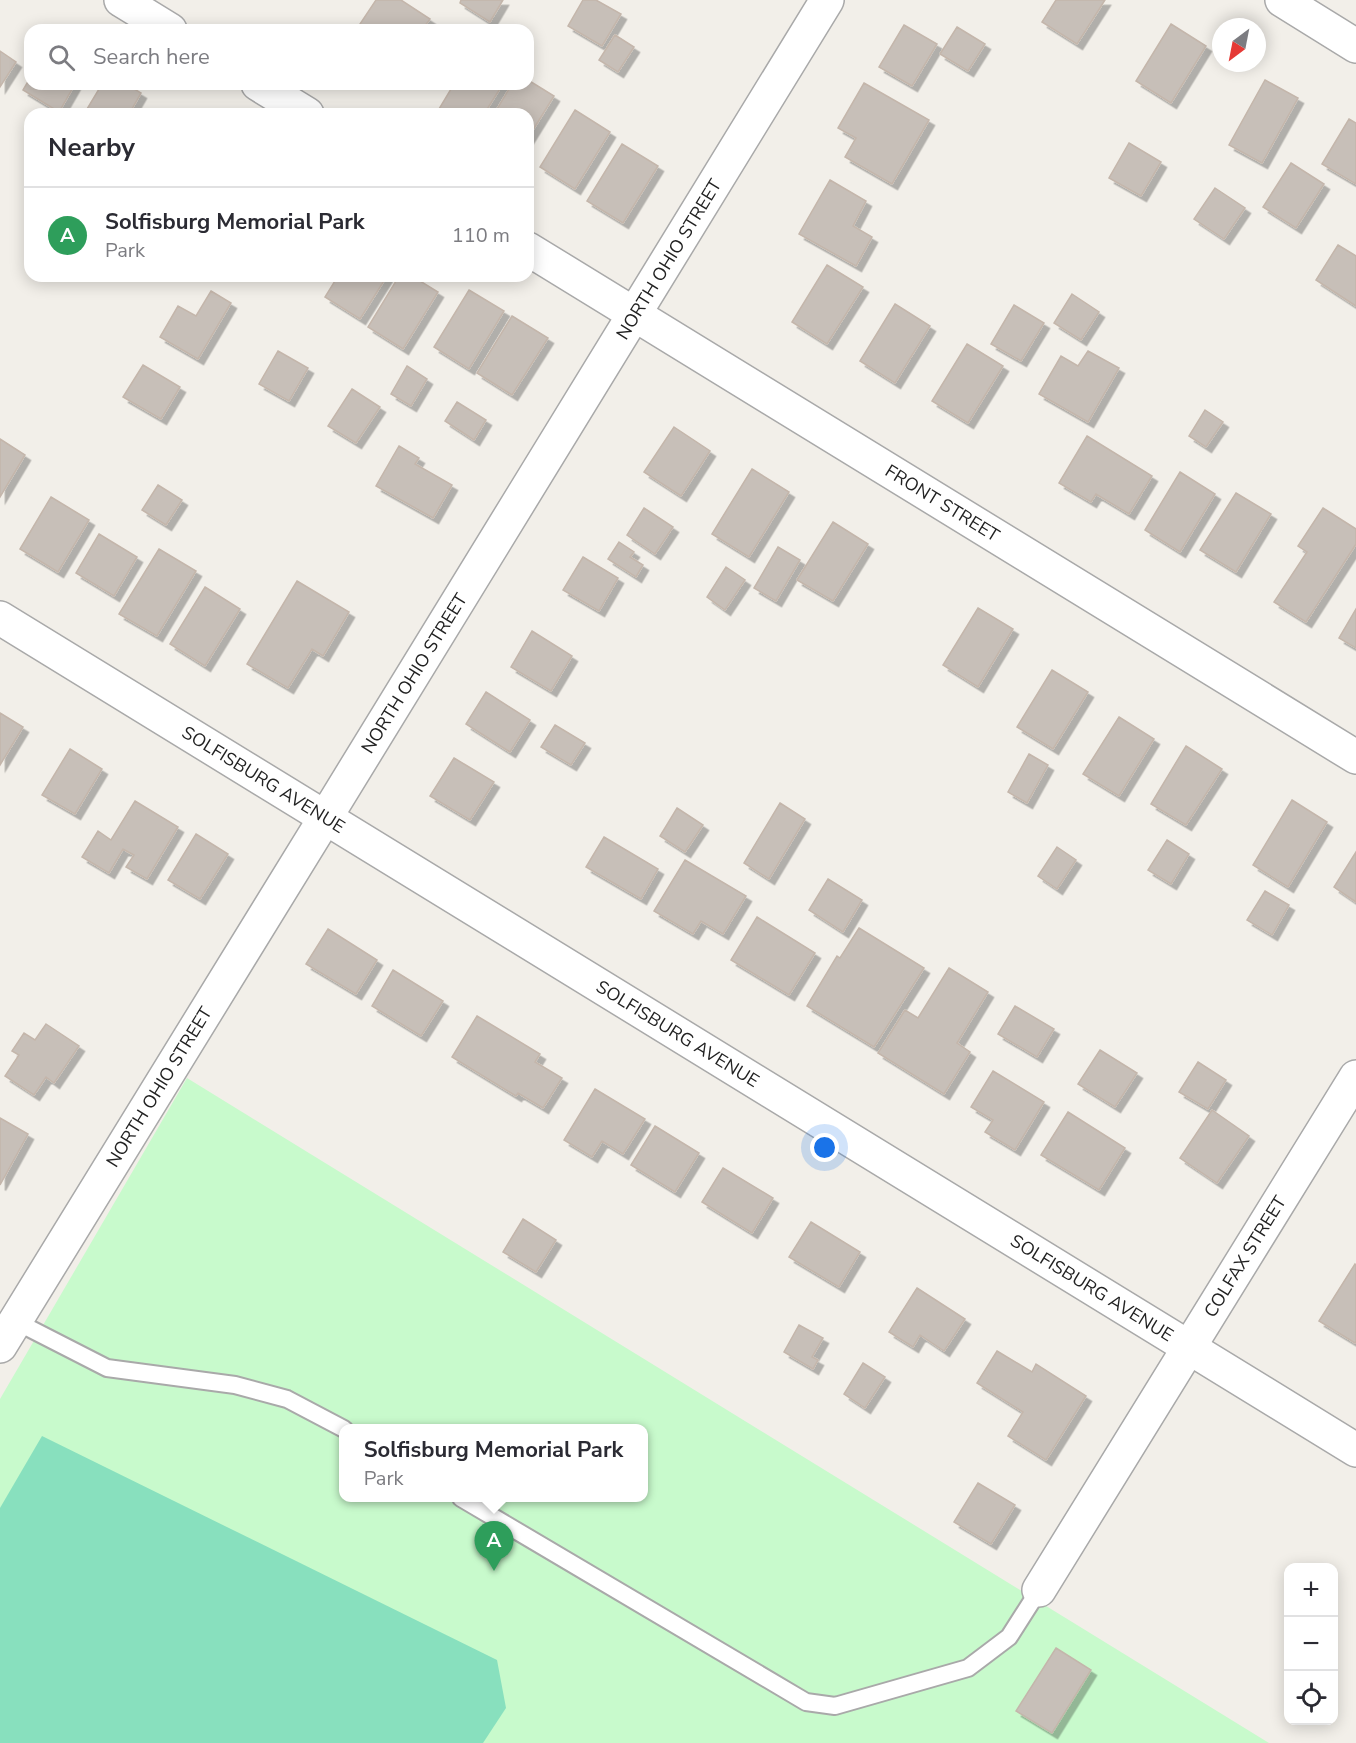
<!DOCTYPE html>
<html lang="en">
<head>
<meta charset="utf-8">
<style>
	:root { --surface:#fff; --page:#f2f2f3; --text:#2b2b33; --muted:#7c7c81; --line:#e1e1e2; --accent:#d40000 }
	body { margin:0; font-family:"Nunito Sans",sans-serif; background:var(--page); color:var(--text) }
	.controls { position:absolute; right:18px; bottom:18px; display:grid; overflow:hidden; border-radius:12px; box-shadow:0 3px 15px #0003 }
	.controls button { width:54px; height:54px; display:grid; place-items:center; padding:0; border:0; border-bottom:2px solid var(--line); background:var(--surface); color:var(--text); font:30px sans-serif }
	.compass { position:absolute; left:1212px; top:18px; width:54px; height:54px; border-radius:50%; background:var(--surface); box-shadow:0 3px 15px #0003; rotate:212deg }
	.you { position:absolute; left:825px; top:1148px; width:21px; height:21px; margin:-15px; border:4px solid #fff; border-radius:50%; background:#1a73e8; box-shadow:0 0 0 9px #1a73e833 }
	.badge { display:grid; place-items:center; width:39px; height:39px; border-radius:50%; background:var(--accent); color:#fff; font-size:20px; font-weight:700 }
	.pin { position:absolute; translate:-50% -50px; filter:drop-shadow(0 2px 3px #0008) }
	.pin::after { content:''; position:absolute; top:32px; width:21px; height:18px; background:inherit; clip-path:polygon(0 0,100% 0,50% 100%) }
	.popup { position:absolute; left:339px; top:1424px; width:309px; height:78px; box-sizing:border-box; display:grid; place-content:center; border-radius:12px; background:var(--surface); filter:drop-shadow(0 2px 4px #0005); font-size:20px; white-space:nowrap; color:var(--muted) }
	.popup b { font-size:22px; color:var(--text) }
	.popup::after { content:''; position:absolute; left:50%; top:100%; margin-left:-12px; border:12px solid transparent; border-top-color:var(--surface) }
	.list { margin:0; padding:0; list-style:none }
	h2 { display:flex; justify-content:space-between; align-items:center; height:78px; margin:0; padding:0 24px; font-size:26px }
	h2 small { font-size:20px; font-weight:400; color:var(--muted) }
	.list li { display:grid; grid-template-columns:39px 1fr auto; gap:18px; align-items:center; box-sizing:border-box; height:96px; padding:0 24px; border-top:2px solid var(--line) }
	.list b { display:block; font-size:22px; white-space:nowrap }
	.list p { margin:0; font-size:20px; white-space:nowrap; color:var(--muted) }
	.list em { font-size:20px; font-style:normal; color:var(--muted) }
	.icon { flex:none; width:33px; height:33px; fill:none; stroke:currentColor; stroke-width:2; stroke-linecap:round; stroke-linejoin:round }
	.map { position:relative; flex:none; width:1356px; height:1743px; overflow:hidden }
	.search { position:absolute; background:var(--surface); box-shadow:0 3px 15px #0003; left:24px; top:24px; width:510px; height:66px; display:flex; align-items:center; gap:15px; box-sizing:border-box; padding:0 21px; border-radius:18px; color:var(--muted); font-size:22px }
	.panel { position:absolute; background:var(--surface); box-shadow:0 3px 15px #0003; left:24px; top:108px; width:510px; height:174px; border-radius:18px }
	.map>svg:first-child { display:block }
	.park { fill:#c8facc; fill-rule:evenodd }
	.pitch { fill:#88e0be }
	.building { fill:#c7bfb8; stroke:#c4b6ab; stroke-width:1.5; filter:url(#shadow) }
	.lines { fill:none; stroke-linecap:round; stroke-linejoin:round }
	.service-casing { stroke:#a9a9a9; stroke-width:20 }
	.minor-casing { stroke:#a9a9a9; stroke-width:36 }
	.service { stroke:#fff; stroke-width:16 }
	.minor { stroke:#fff; stroke-width:33 }
	.labels { text-anchor:middle; stroke-width:4.5; stroke-linejoin:round; paint-order:stroke }
	.street-label { font-size:18px; fill:#222; stroke:#fff }
</style>
</head>
<body>
<div class="map">
<svg width="1356" height="1743" viewBox="0 0 1356 1743">
	<defs>
		<filter id="shadow"><feDropShadow dx="5.5" dy="5.5" stdDeviation="0" flood-color="#0004"/></filter>
	</defs>
	<rect width="100%" height="100%" fill="#f2efe9"/>
	<path class="park" d="M187,1078L1269,1743H0V1399ZM344,1428H644V1498H344Z"/>
	<path class="pitch" d="M42,1436L497,1660L506,1708L483,1743H0V1508Z"/>
	<path class="building" d="M376,0H401L430,19L422,30H356Z
		M461,0H503L490,22L460,3Z
		M583,0H596L621,14L602,46L568,26Z
		M1056,0H1105L1077,44L1042,22Z
		M1171,24L1206,46L1171,103L1136,81Z
		M904,25L937,44L912,86L879,67Z
		M957,27L985,44L968,71L940,54Z
		M615,35L634,47L618,72L599,60Z
		M0,51L16,62L0,87Z
		M30,78V84H75L59,112L23,90Z
		M528,80L554,96L528,138V114H494L512,84H528Z
		M1265,80L1298,98L1262,163L1229,145Z
		M864,83L929,120L892,184L845,157L856,138L838,128Z
		M102,84H126L141,93L129,114H84Z
		M454,84H503L484,114H447L439,109Z
		M575,110L610,132L575,189L540,167Z
		M1349,119L1356,123V184L1322,164Z
		M1129,143L1161,162L1141,196L1109,178Z
		M622,144L658,166L623,223L587,201Z
		M1291,163L1324,184L1296,228L1263,207Z
		M830,180L866,201L853,226L872,237L856,266L799,234Z
		M1215,188L1245,208L1224,239L1194,219Z
		M1338,245L1356,256V306L1316,280Z
		M827,265L863,287L827,344L792,322Z
		M338,276H387L360,319L325,297Z
		M399,276H412L438,292L403,349L368,327Z
		M469,290L504,311L469,369L434,347Z
		M211,291L231,303L198,359L160,337L178,306L196,316Z
		M1072,294L1099,312L1081,340L1054,323Z
		M895,304L930,326L895,383L860,361Z
		M1014,305L1044,323L1021,361L991,344Z
		M512,316L548,338L512,395L477,373Z
		M967,344L1003,366L968,423L932,401Z
		M278,351L308,368L289,401L259,384Z
		M1088,351L1119,368L1088,422L1039,394L1061,356L1078,366Z
		M143,365L180,387L161,419L123,397Z
		M407,366L427,379L411,406L391,394Z
		M352,389L380,407L356,443L328,426Z
		M457,402L486,420L474,440L445,421Z
		M1205,410L1223,422L1206,447L1189,436Z
		M674,427L710,451L681,496L644,472Z
		M1087,436L1152,476L1129,514L1096,494L1091,502L1059,483Z
		M0,439L25,455L0,497Z
		M399,446L419,458L415,464L452,485L433,518L376,486Z
		M752,469L789,492L749,557L712,534Z
		M1180,472L1215,494L1180,552L1145,530Z
		M158,485L182,500L166,525L142,510Z
		M1236,493L1271,514L1236,572L1200,550Z
		M51,497L89,520L58,572L20,549Z
		M644,508L673,527L655,554L627,535Z
		M1323,508L1356,529V544L1306,622L1274,602L1307,552L1298,546Z
		M833,522L868,544L833,601L797,580Z
		M99,534L137,557L114,596L76,573Z
		M619,542L634,552L630,557L643,565L636,577L608,559Z
		M778,547L800,560L776,601L754,588Z
		M159,549L196,571L157,636L119,614Z
		M583,557L618,578L599,611L563,590Z
		M726,567L745,580L725,610L707,597Z
		M297,581L349,612L323,656L312,649L288,688L247,664Z
		M205,587L240,609L205,666L170,644Z
		M978,608L1013,629L978,687L943,665Z
		M1356,609V648L1339,638Z
		M532,631L572,656L551,691L511,667Z
		M1052,670L1088,692L1053,749L1017,727Z
		M486,692L530,720L510,752L466,724Z
		M0,713L23,727L0,765Z
		M1119,717L1154,739L1119,796L1083,774Z
		M555,725L585,743L571,765L541,747Z
		M1186,746L1222,769L1186,825L1151,804Z
		M70,749L102,769L75,814L42,795Z
		M1029,754L1048,765L1027,803L1008,792Z
		M454,758L494,782L470,820L430,796Z
		M1292,800L1327,822L1288,887L1253,865Z
		M135,801L178,827L147,879L126,867L134,855L123,849L109,873L82,857L98,831L111,840Z
		M780,803L805,819L769,879L744,863Z
		M677,808L703,825L685,852L660,836Z
		M196,834L228,854L200,899L168,880Z
		M604,837L658,869L641,899L586,867Z
		M1167,840L1189,854L1171,884L1148,870Z
		M1057,847L1076,860L1057,889L1038,876Z
		M1356,852V902L1334,887Z
		M685,860L746,896L723,934L701,921L693,934L654,911Z
		M828,879L862,900L843,932L809,910Z
		M1265,891L1289,905L1272,935L1247,920Z
		M757,917L815,953L789,995L731,960Z
		M859,928L924,968L874,1047L807,1006L837,956L840,958Z
		M328,929L377,960L356,994L306,964Z
		M949,968L988,992L957,1043L970,1052L944,1094L878,1053L905,1010L918,1018Z
		M393,970L443,1001L421,1036L372,1006Z
		M1015,1006L1054,1029L1037,1057L998,1034Z
		M477,1016L540,1054L535,1062L562,1078L543,1108L518,1093L516,1096L452,1057Z
		M46,1024L79,1046L54,1083L46,1077L34,1095L5,1076L19,1055L12,1051L24,1033L35,1040Z
		M1100,1050L1137,1073L1115,1107L1078,1084Z
		M1198,1062L1226,1080L1208,1109L1179,1092Z
		M993,1071L1044,1102L1015,1150L985,1132L993,1120L971,1107Z
		M595,1089L645,1119L623,1154L602,1141L592,1157L564,1140Z
		M1212,1110L1249,1136L1217,1183L1180,1158Z
		M1068,1112L1125,1148L1099,1190L1041,1155Z
		M0,1118L28,1134L0,1185Z
		M655,1126L699,1153L675,1192L631,1165Z
		M723,1168L773,1198L752,1233L702,1202Z
		M523,1219L556,1240L536,1272L503,1252Z
		M811,1222L860,1252L839,1287L789,1257Z
		M1355,1264L1356,1265V1341L1355,1343L1319,1321Z
		M917,1288L965,1319L944,1351L920,1335L913,1347L889,1332Z
		M799,1325L823,1338L812,1357L818,1360L813,1369L784,1352Z
		M997,1351L1032,1372L1036,1364L1086,1396L1046,1460L1008,1436L1023,1412L977,1383Z
		M863,1363L885,1377L865,1408L844,1394Z
		M978,1483L1015,1505L991,1544L954,1522Z
		M1056,1648L1091,1670L1052,1733L1016,1711Z"/>
	<g class="lines">
		<defs>
			<path id="service" d="M15,1321L107,1368L235,1385L287,1399L344,1429
				M461,1498L806,1702L835,1706L968,1668L1009,1637L1039,1590"/>
			<g id="minor">
				<path d="M121,0L170,30"/>
				<path d="M1282,0L1356,46"/>
				<path d="M258,84L307,114"/>
				<path id="s1" d="M528,249L1356,757"/>
				<path id="s2" d="M0,618L1356,1450"/>
				<path id="s3" d="M0,1346C275,897 554,450 827,0"/>
				<path id="s4" d="M1039,1590L1356,1077"/>
			</g>
		</defs>
		<use href="#service" class="service-casing"/>
		<use href="#minor" class="minor-casing"/>
		<use href="#service" class="service"/>
		<use href="#minor" class="minor"/>
	</g>
	<g class="labels">
		<g class="street-label">
			<text dy="6" stroke="none"><textPath href="#s3" startOffset="1276">NORTH OHIO STREET</textPath></text>
			<text dy="6" stroke="none"><textPath href="#s1" startOffset="486">FRONT STREET</textPath></text>
			<text dy="6" stroke="none"><textPath href="#s3" startOffset="790">NORTH OHIO STREET</textPath></text>
			<text dy="6" stroke="none"><textPath href="#s2" startOffset="309">SOLFISBURG AVENUE</textPath></text>
			<text dy="6" stroke="none"><textPath href="#s2" startOffset="795">SOLFISBURG AVENUE</textPath></text>
			<text dy="6" stroke="none"><textPath href="#s3" startOffset="304">NORTH OHIO STREET</textPath></text>
			<text dy="6" stroke="none"><textPath href="#s4" startOffset="392">COLFAX STREET</textPath></text>
			<text dy="6" stroke="none"><textPath href="#s2" startOffset="1281">SOLFISBURG AVENUE</textPath></text>
		</g>
	</g>
</svg>
<div class="controls">
<button>+</button>
<button>−</button>
<button><svg class="icon" aria-label="locate" viewBox="0 0 24 24"><circle cx="12" cy="12" r="6"/><path d="M12 2v4M12 18v4M2 12h4M18 12h4"/></svg></button>
</div>
<svg class="compass" viewBox="-18 -18 36 36"><path d="M0-13l5 13h-10z" fill="#e53935"/><path d="M0 13l5-13h-10z" fill="#7c7c81"/></svg>
<div class="you"></div>
<div class="pin badge" style="left:494px;top:1571px;background:#2e9e5b">A</div>
<div class="popup"><b>Solfisburg Memorial Park</b>Park</div>
<div class="search"><svg class="icon" aria-label="search" viewBox="0 0 24 24"><circle cx="10" cy="10" r="6"/><path d="M15 15l6 6"/></svg>Search here</div>
<section class="panel">
<h2>Nearby<small></small></h2>
<ul class="list">
<li><span class="badge" style="background:#2e9e5b">A</span><div><b>Solfisburg Memorial Park</b><p>Park</p></div><em>110 m</em></li>
</ul>
</section>
</div>
</body>
</html>
